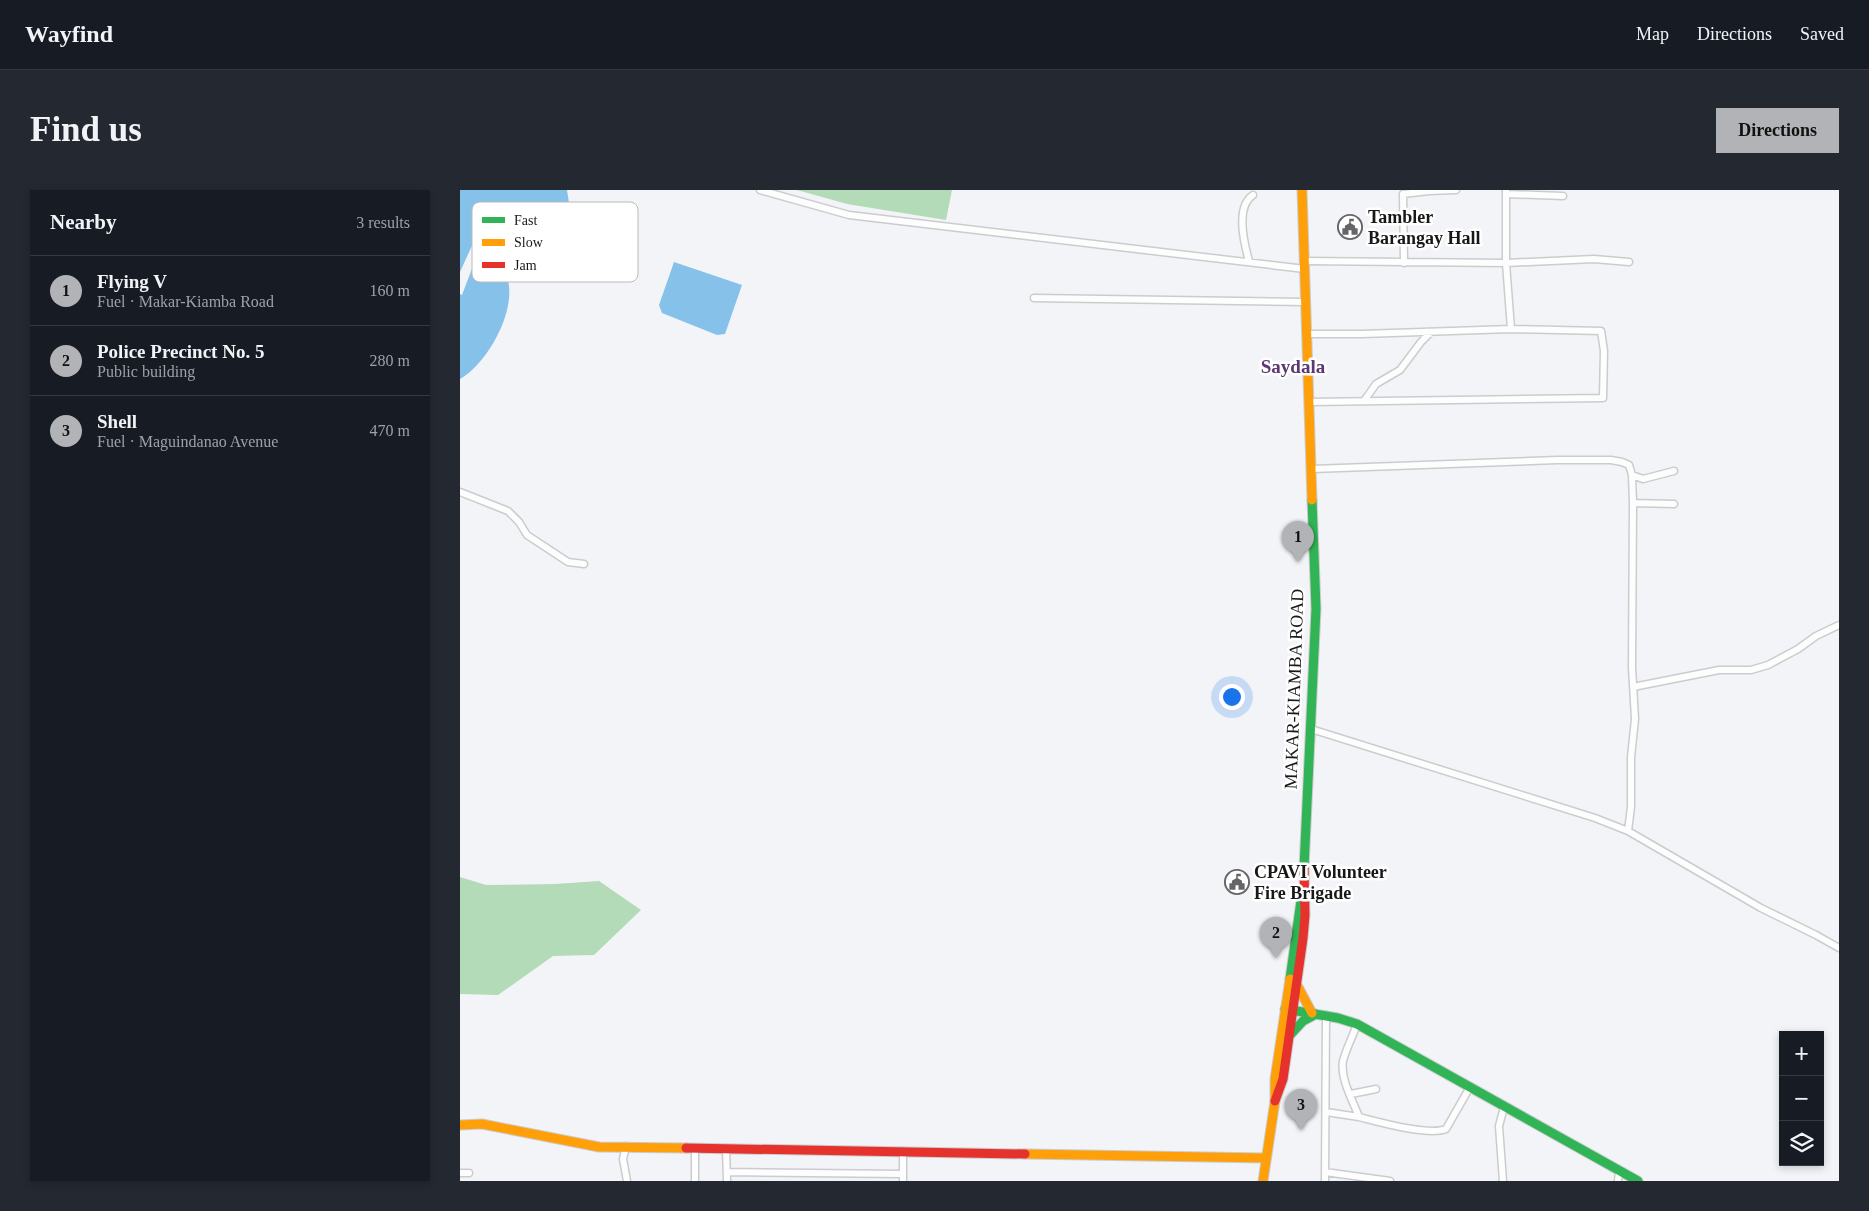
<!DOCTYPE html>
<html lang="en">
<head>
<meta charset="utf-8">
<style>
	:root { --surface:#171b24; --page:#242831; --text:#f1f3f6; --muted:#9ea1a6; --line:#363941; --accent:#b2b3b6 }
	body { margin:0; font-family:"Times New Roman",serif; background:var(--page); color:var(--text) }
	.controls { position:absolute; right:15px; bottom:15px; display:grid; overflow:hidden; border-radius:0px; box-shadow:0 2px 8px #0003 }
	.controls button { width:45px; height:45px; display:grid; place-items:center; padding:0; border:0; border-bottom:1px solid var(--line); background:var(--surface); color:var(--text); font:25px sans-serif }
	.you { position:absolute; left:771px; top:506px; width:18px; height:18px; margin:-12px; border:4px solid #fff; border-radius:50%; background:#1a73e8; box-shadow:0 0 0 8px #1a73e833 }
	.badge { display:grid; place-items:center; width:32px; height:32px; border-radius:50%; background:var(--accent); color:#111; font-size:16px; font-weight:700 }
	.pin { position:absolute; translate:-50% -41px; filter:drop-shadow(0 1px 2px #0008) }
	.pin::after { content:''; position:absolute; top:26px; width:18px; height:15px; background:inherit; clip-path:polygon(0 0,100% 0,50% 100%) }
	.list { margin:0; padding:0; list-style:none }
	h2 { display:flex; justify-content:space-between; align-items:center; height:65px; margin:0; padding:0 20px; font-size:21px }
	h2 small { font-size:16px; font-weight:400; color:var(--muted) }
	.list li { display:grid; grid-template-columns:32px 1fr auto; gap:15px; align-items:center; box-sizing:border-box; height:70px; padding:0 20px; border-top:1px solid var(--line) }
	.list b { display:block; font-size:19px; white-space:nowrap }
	.list p { margin:0; font-size:16px; white-space:nowrap; color:var(--muted) }
	.list em { font-size:16px; font-style:normal; color:var(--muted) }
	.icon { flex:none; width:28px; height:28px; fill:none; stroke:currentColor; stroke-width:2; stroke-linecap:round; stroke-linejoin:round }
	.map { position:relative; flex:none; width:1379px; height:991px; overflow:hidden; border-radius:0px }
	header { display:flex; align-items:center; gap:30px; box-sizing:border-box; height:70px; padding:0 25px; background:var(--surface); border-bottom:1px solid var(--line) }
	header strong { font-size:24px }
	nav { display:flex; gap:28px; margin-inline-start:auto; font-size:18px }
	.intro { display:flex; align-items:center; justify-content:space-between; box-sizing:border-box; height:120px; padding:0 30px }
	h1 { margin:0; font-size:35px }
	.button { padding:12px 22px; border-radius:0px; background:var(--accent); color:#111; font-size:18px; font-weight:700 }
	main { display:flex; gap:30px; padding:0 30px }
	aside { flex:1; background:var(--surface); border-radius:0px; box-shadow:0 2px 8px #0003 }
	.map>svg:first-child { display:block }
	.forest { fill:#b3dbb8 }
	.water { fill:#86c1ea }
	.lines { fill:none; stroke-linecap:round; stroke-linejoin:round }
	.street-casing { stroke:#cbccce; stroke-width:9 }
	.fast-casing { stroke:#cbccce; stroke-width:11 }
	.slow-casing { stroke:#cbccce; stroke-width:11 }
	.jam-casing { stroke:#cbccce; stroke-width:11 }
	.street { stroke:#fdfdfe; stroke-width:6 }
	.fast { stroke:#30b455; stroke-width:9 }
	.slow { stroke:#ff9f0a; stroke-width:9 }
	.jam { stroke:#e5322d; stroke-width:9 }
	.labels { text-anchor:middle; stroke-width:5; stroke-linejoin:round; paint-order:stroke }
	.poi-label { font-size:18px; font-weight:bold; fill:#181819; stroke:#fff; text-anchor:start }
	.street-label { font-size:18px; fill:#181819; stroke:#fff }
	.neighbourhood-label { font-size:19px; font-weight:bold; fill:#5b3872; stroke:#fff }
	.key { fill:#fff; stroke:#bababa; stroke-width:1 }
	.key-label { font-size:14px; fill:#181819 }
</style>
</head>
<body>
<header>
<strong>Wayfind</strong>
<nav><a>Map</a><a>Directions</a><a>Saved</a></nav>
</header>
<div class="intro"><h1>Find us</h1><a class="button">Directions</a></div>
<main>
<aside>
<h2>Nearby<small>3 results</small></h2>
<ul class="list">
<li><span class="badge">1</span><div><b>Flying V</b><p>Fuel · Makar-Kiamba Road</p></div><em>160 m</em></li>
<li><span class="badge">2</span><div><b>Police Precinct No. 5</b><p>Public building</p></div><em>280 m</em></li>
<li><span class="badge">3</span><div><b>Shell</b><p>Fuel · Maguindanao Avenue</p></div><em>470 m</em></li>
</ul>
</aside>
<div class="map">
<svg width="1379" height="991" viewBox="0 0 1379 991">
	<rect width="100%" height="100%" fill="#f3f4f7"/>
	<path class="forest" d="M337,0H492L486,30L387,14Z
		M0,687L26,695L95,694L139,691L181,720L134,765L93,766L38,805L0,804Z"/>
	<path class="water" d="M0,0H107L113,39V56C106,64 98,70 86,71C74,73 29,54 15,49L0,82Z
		M214,72L282,95L265,144L257,145L202,123L199,115Z
		M13,76L47,87C58,119 28,173 0,189V104L2,105Z"/>
	<g class="lines">
		<defs>
			<path id="street" d="M300,0L389,25L845,79
				M1046,0V73L1051,139
				M1047,4L1103,6
				M789,71C784,53 775,17 793,5
				M845,71L1046,73L1134,69L1169,72
				M944,73L943,4L969,1L996,0
				M574,108L845,112
				M847,144H902L1051,139L1141,141L1144,161L1143,208L850,212
				M904,211L916,194L940,180L961,152L971,142
				M852,279L1097,270H1151L1162,272L1169,275L1172,285L1173,313L1172,477L1175,529L1171,567V617L1168,641
				M1172,285L1183,289L1214,281
				M0,302L48,321L59,332L67,345L108,372L124,374
				M1173,313L1214,314
				M1173,497L1259,480H1291L1308,475L1338,459L1356,446L1379,435
				M851,539L1135,628L1168,641L1301,718L1356,745L1379,758
				M891,904L916,899
				M866,922L899,927C893,911 880,889 883,871C886,859 893,846 897,834
				M899,927C919,932 968,946 986,939L1010,897
				M166,956L163,969L167,991
				M235,959V991
				M266,959L267,991
				M443,961V991
				M267,982L443,984
				M865,982L930,991
				M0,983H9
				M865,991L866,825
				M1043,991L1039,936L1044,917
				M1158,991L1159,981"/>
			<path id="fast" d="M844,678L856,419L852,310
				M830,789L841,711
				M825,819L878,828L897,834L1178,991
				M830,845L843,831L856,824"/>
			<path id="slow" d="M842,0L852,310
				M837,795L852,823
				M0,935L22,934L139,957L226,958
				M565,964L806,968
				M803,991L815,911V889L830,789"/>
			<path id="jam" d="M815,911L823,889L843,748L845,725L844,678
				M226,958L565,964"/>
		</defs>
		<use href="#street" class="street-casing"/>
		<use href="#fast" class="fast-casing"/>
		<use href="#slow" class="slow-casing"/>
		<use href="#jam" class="jam-casing"/>
		<use href="#street" class="street"/>
		<use href="#fast" class="fast"/>
		<use href="#slow" class="slow"/>
		<use href="#jam" class="jam"/>
	</g>
	<defs>
		<symbol id="civic-ring" viewBox="-11 -11 22 22"><circle r="9.5" fill="#fff" stroke="#656567" stroke-width="1.5"/><path d="M-.6-6.5H3V-4.5H.6V-3L4-1V1h2V6H-6V1h2V-1L-.6-3ZM-1.2 2.5V6h2.4V2.5Z" fill="#656567"/></symbol>
	</defs>
	<g fill-rule="evenodd">
		<use href="#civic-ring" x="876" y="23" width="28" height="28"/>
		<use href="#civic-ring" x="763" y="678" width="28" height="28"/>
	</g>
	<g class="labels">
		<g class="poi-label">
			<text x="908" y="33">Tambler<tspan x="908" dy="21">Barangay Hall</tspan></text>
			<text x="794" y="688">CPAVI Volunteer<tspan x="794" dy="21">Fire Brigade</tspan></text>
		</g>
		<g class="street-label">
			<text transform="translate(834 499) rotate(-88)" y="6">MAKAR-KIAMBA ROAD</text>
		</g>
		<g class="neighbourhood-label">
			<text x="833" y="183">Saydala</text>
		</g>
	</g>
	<rect x="12" y="12" width="166" height="80" rx="8" class="key"/>
	<rect x="22" y="27" width="23" height="6" fill="#30b455"/>
	<rect x="22" y="49" width="23" height="7" fill="#ff9f0a"/>
	<rect x="22" y="72" width="23" height="6" fill="#e5322d"/>
	<g class="key-label">
		<text x="54" y="35">Fast</text>
		<text x="54" y="57">Slow</text>
		<text x="54" y="80">Jam</text>
	</g>
</svg>
<div class="controls">
<button>+</button>
<button>−</button>
<button><svg class="icon" aria-label="layers" viewBox="0 0 24 24"><path d="M12 4l9 5-9 5-9-5zM3 14l9 5 9-5"/></svg></button>
</div>
<div class="you"></div>
<div class="pin badge" style="left:838px;top:372px">1</div>
<div class="pin badge" style="left:816px;top:768px">2</div>
<div class="pin badge" style="left:841px;top:940px">3</div>
</div>
</main>
</body>
</html>
